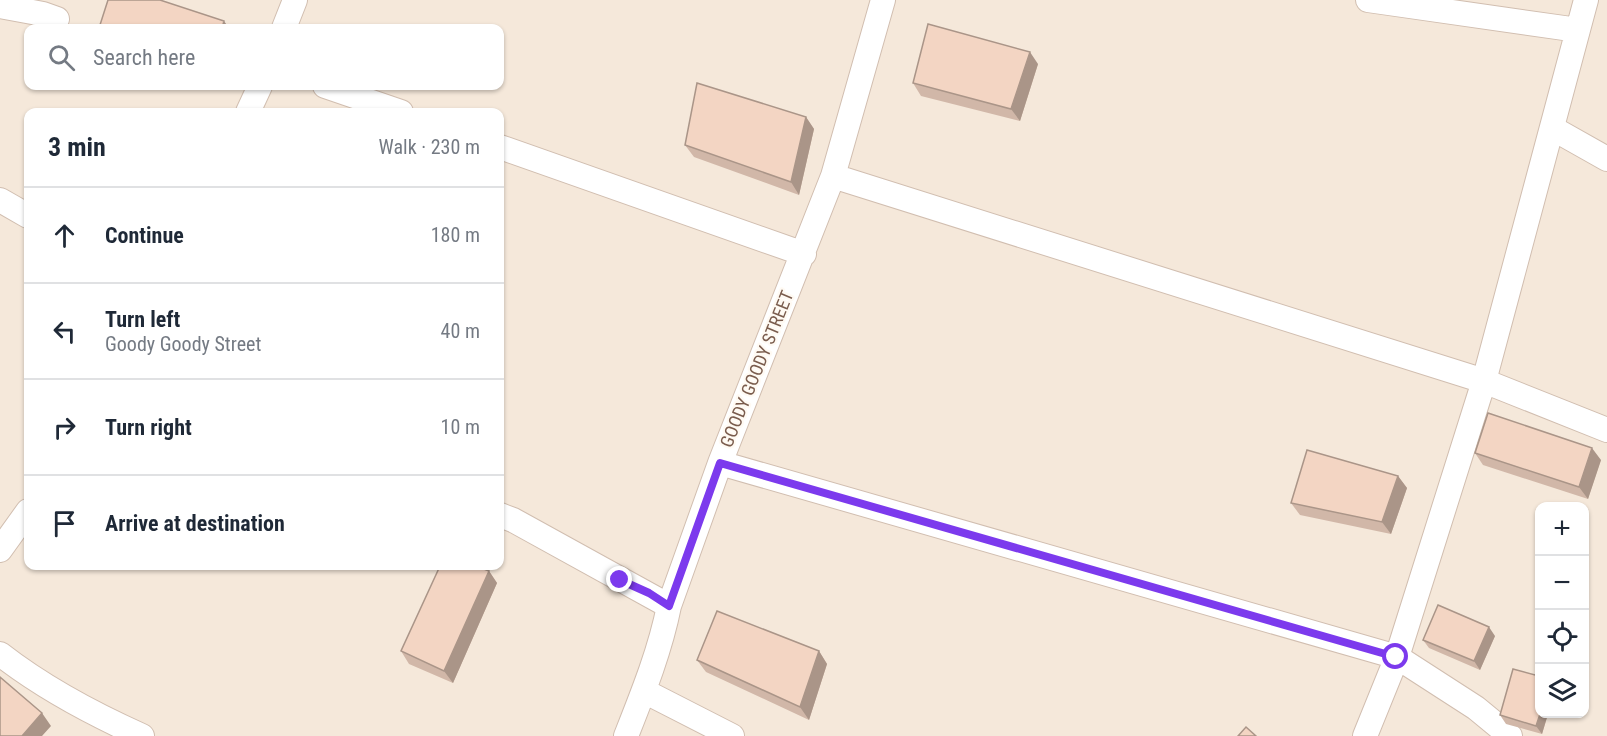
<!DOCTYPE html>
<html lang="en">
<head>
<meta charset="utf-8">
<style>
	:root { --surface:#fff; --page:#f6f6f7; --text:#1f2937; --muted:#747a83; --line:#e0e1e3 }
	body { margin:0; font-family:"Roboto Condensed",sans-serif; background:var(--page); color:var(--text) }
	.controls { position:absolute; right:18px; bottom:18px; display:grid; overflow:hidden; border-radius:12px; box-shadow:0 2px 4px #0004 }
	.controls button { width:54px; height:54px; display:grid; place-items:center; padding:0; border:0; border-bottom:2px solid var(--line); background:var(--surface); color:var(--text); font:30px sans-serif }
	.stop { position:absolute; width:18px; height:18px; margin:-14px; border:4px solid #7c3aed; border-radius:50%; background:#fff }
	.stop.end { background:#7c3aed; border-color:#fff; box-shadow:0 2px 6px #0008 }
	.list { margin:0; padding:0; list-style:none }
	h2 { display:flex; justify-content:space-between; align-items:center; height:78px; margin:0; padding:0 24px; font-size:26px }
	h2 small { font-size:20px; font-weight:400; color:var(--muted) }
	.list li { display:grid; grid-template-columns:39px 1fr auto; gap:18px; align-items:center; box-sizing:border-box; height:96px; padding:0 24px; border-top:2px solid var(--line) }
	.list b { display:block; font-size:22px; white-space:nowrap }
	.list p { margin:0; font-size:20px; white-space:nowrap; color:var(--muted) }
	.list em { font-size:20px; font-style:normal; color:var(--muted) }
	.icon { flex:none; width:33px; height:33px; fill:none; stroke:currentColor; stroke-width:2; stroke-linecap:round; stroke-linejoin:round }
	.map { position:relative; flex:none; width:1607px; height:736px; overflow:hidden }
	.search { position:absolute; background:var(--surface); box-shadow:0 2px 4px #0004; left:24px; top:24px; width:480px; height:66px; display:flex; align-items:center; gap:15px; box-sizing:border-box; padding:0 21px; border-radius:12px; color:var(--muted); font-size:22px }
	.panel { position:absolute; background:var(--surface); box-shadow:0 2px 4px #0004; left:24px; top:108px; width:480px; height:462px; border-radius:12px }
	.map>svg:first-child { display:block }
	.residential { fill:#f5e8da; fill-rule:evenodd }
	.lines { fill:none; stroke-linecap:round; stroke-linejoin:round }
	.minor-casing { stroke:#d1beb0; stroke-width:26 }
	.minor { stroke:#fff; stroke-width:24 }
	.wall { fill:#d1b7a8 }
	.shaded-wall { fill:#aa9588 }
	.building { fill:#f3d5c3; stroke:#aa9588; stroke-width:1.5 }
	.route { stroke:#7c3aed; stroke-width:8 }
	.labels { text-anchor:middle; stroke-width:4.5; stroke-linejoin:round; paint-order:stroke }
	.street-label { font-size:18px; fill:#7a5c4d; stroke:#fffaf3 }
</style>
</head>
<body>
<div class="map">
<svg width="1607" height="736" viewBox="0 0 1607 736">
	<rect width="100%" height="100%" fill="#fdf6ec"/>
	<path class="residential" d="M0,0H1607V736H0ZM28,28H500V86H28ZM28,112H500V566H28ZM1540,506H1584V714H1540Z"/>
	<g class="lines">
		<defs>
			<path id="minor" d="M1368,0L1578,30
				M0,6L43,14L57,19
				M284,28L295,0
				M325,86L401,112
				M248,112L260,86
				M1552,128L1607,159
				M500,147L804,254
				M833,176L1484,381L1607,430
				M0,200L28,216
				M720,463L1397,657L1476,708L1510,736
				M500,515L513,520L669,606
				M0,550L28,511
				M0,654C41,686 95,715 142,736
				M644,691L732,736
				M626,736C643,693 660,651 669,606L720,463L833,176L883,0
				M1365,736L1397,657L1484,381L1586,0"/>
		</defs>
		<use href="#minor" class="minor-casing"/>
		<use href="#minor" class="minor"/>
	</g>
	<path class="wall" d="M1038,64L1020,121L921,96L913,83Z
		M806,117L814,129L799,195L694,157L685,145Z
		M1475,453L1601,460L1588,499L1483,465Z
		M1398,476L1407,488L1391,534L1300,515L1291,503Z
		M489,571L497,583L453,683L409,664L401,651Z
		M1495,636L1480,670L1429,648L1423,640Z
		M819,651L827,664L809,720L706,672L697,660Z
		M1548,714L1542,734L1506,724L1500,715Z"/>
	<path class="shaded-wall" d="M224,21L229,28H222Z
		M1030,52L1038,64L1020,121L1011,109Z
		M806,117L814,129L799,195L791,182Z
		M1592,448L1601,460L1588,499L1579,487Z
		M1398,476L1407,488L1391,534L1382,522Z
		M489,571L497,583L453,683L444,671Z
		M1489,627L1495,636L1480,670L1474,661Z
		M819,651L827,664L809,720L800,707Z
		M42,713L51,726L42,736H22Z
		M1540,714H1548L1542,734L1536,726Z"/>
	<path class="building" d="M108,0H160L224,21L222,28H99Z
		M928,24L1030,52L1011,109L913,83Z
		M697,83L806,117L791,182L685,145Z
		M1488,413L1592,448L1579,487L1475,453Z
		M1307,450L1398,476L1382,522L1291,503Z
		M440,566H476L489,571L444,671L401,651Z
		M1438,605L1489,627L1474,661L1423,640Z
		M717,611L819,651L800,707L697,660Z
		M1513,669L1539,676L1540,714L1536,726L1500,715Z
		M0,677L42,713L22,736H0Z
		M1246,727L1256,736H1238Z"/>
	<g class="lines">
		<path class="route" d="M620,580L649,593L669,606L720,463L1396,657"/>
	</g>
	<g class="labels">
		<g class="street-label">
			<text transform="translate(757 369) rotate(-68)" y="6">GOODY GOODY STREET</text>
		</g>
	</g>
</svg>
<div class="controls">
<button>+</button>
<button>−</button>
<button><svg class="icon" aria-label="locate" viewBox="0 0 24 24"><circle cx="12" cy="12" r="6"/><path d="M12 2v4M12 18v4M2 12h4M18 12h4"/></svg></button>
<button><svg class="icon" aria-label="layers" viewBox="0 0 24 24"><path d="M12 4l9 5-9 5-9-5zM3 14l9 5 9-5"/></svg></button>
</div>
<div class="stop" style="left:1396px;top:657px"></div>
<div class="stop end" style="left:620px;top:580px"></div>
<div class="search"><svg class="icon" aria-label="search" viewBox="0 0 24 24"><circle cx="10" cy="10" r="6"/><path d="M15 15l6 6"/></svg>Search here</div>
<section class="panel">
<h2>3 min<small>Walk · 230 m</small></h2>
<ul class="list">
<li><svg class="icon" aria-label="ahead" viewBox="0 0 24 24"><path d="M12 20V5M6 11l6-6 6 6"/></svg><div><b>Continue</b></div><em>180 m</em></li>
<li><svg class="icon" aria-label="left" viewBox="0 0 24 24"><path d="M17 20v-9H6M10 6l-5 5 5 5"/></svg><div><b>Turn left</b><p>Goody Goody Street</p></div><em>40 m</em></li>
<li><svg class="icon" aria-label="right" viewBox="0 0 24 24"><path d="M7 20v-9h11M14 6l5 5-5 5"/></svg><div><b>Turn right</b></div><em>10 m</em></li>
<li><svg class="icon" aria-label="arrive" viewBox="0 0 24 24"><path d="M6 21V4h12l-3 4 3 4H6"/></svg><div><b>Arrive at destination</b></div></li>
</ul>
</section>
</div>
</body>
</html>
